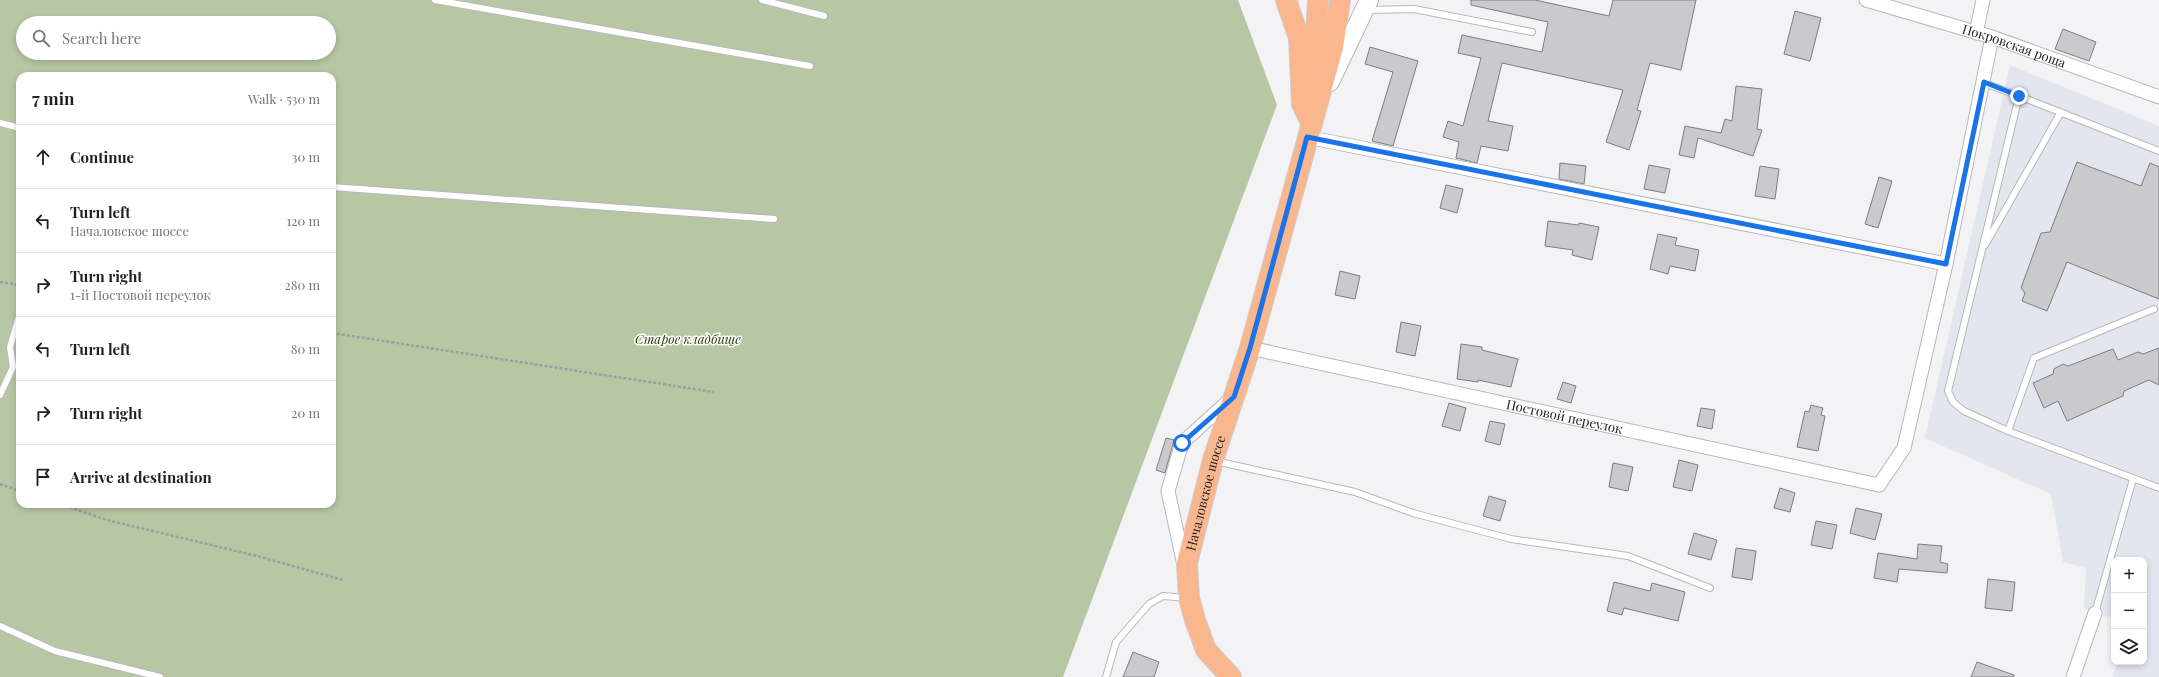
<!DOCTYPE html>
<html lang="en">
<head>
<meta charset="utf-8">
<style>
	:root { --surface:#fff; --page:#f2f2f2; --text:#202124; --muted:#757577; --line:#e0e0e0 }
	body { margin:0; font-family:"Playfair Display",serif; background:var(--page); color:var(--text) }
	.controls { position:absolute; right:12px; bottom:12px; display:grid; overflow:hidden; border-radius:8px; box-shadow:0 2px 6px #0003 }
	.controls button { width:36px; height:36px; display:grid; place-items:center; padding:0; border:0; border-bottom:1px solid var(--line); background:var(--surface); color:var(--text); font:20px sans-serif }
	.stop { position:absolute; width:12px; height:12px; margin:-9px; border:3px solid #1a73e8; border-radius:50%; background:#fff }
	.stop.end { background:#1a73e8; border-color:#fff; box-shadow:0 1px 4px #0008 }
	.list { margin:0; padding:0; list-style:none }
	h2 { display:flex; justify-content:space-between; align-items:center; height:52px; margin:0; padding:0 16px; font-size:17px }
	h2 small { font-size:13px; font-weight:400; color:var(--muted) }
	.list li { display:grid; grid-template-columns:26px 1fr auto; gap:12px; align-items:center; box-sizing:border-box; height:64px; padding:0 16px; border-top:1px solid var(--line) }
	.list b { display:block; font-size:15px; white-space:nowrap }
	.list p { margin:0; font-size:13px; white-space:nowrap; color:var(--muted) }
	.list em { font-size:13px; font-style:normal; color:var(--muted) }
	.icon { flex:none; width:22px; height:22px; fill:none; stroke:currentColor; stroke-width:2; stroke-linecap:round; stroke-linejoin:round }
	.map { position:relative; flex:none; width:2159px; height:677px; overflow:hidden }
	.search { position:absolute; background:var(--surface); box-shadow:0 2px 6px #0003; left:16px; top:16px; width:320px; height:44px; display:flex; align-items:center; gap:10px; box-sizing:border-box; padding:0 14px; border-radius:22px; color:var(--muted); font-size:15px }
	.panel { position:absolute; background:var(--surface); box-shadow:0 2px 6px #0003; left:16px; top:72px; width:320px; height:436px; border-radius:12px }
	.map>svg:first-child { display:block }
	.built { fill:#e4e6ef }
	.green { fill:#b7c7a4; fill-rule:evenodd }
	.building { fill:#cacacc; stroke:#7d7e7f }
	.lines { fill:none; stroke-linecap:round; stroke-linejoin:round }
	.lane-casing { stroke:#b8b8ba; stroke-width:8 }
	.street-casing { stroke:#b8b8ba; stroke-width:15 }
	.secondary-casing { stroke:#b8b8ba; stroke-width:20 }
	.primary-casing { stroke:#cecece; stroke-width:22 }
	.path { stroke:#9e9ea0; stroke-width:2.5; stroke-dasharray:3 2; stroke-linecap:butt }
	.lane { stroke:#fff; stroke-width:6 }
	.street { stroke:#fff; stroke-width:13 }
	.secondary { stroke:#fff; stroke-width:18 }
	.primary { stroke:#fab68d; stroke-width:20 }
	.route { stroke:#1a73e8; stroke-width:5 }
	.labels { text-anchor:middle; stroke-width:3; stroke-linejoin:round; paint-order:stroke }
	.street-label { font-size:13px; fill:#212122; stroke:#fff }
	.park-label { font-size:13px; font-style:italic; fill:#2a3f06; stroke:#fff }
</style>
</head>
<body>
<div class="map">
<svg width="2159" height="677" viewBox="0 0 2159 677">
	<rect width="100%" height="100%" fill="#f3f3f5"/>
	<path class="built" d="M2010,65L2159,126V677H2112L2118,662H2144V560H2114V618L2095,613L2084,608L2086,568L2063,562L2051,494L1925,438Z"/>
	<path class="green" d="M0,0H1238L1277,105L1063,677H0ZM23,23H329V53H23ZM20,76H332V504H20Z"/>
	<path class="building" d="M1471,0H1535L1609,16L1613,0H1696L1681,70L1650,63L1637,110L1641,111L1629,150L1606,142L1623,90L1502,63L1488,121L1513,126L1508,151L1481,146L1477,163L1456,158L1459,142L1443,137L1448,121L1463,126L1481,58L1458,53L1462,35L1542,52L1548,22L1471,5Z
		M1795,11L1821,18L1810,61L1784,54Z
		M2063,29L2096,42L2089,61L2055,49Z
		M1370,47L1418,61L1393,146L1372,141L1393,72L1365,64Z
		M1736,86L1762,89L1757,129L1762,130L1753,156L1698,138L1694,158L1679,155L1685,126L1721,133L1725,119L1732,121Z
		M2077,162L2141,186L2150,163L2159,167V299L2067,262L2047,311L2022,301L2025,293L2021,288L2041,233L2050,232Z
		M1560,163L1586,166L1584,184L1559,179Z
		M1649,165L1670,169L1665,193L1644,189Z
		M1760,166L1779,169L1775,199L1755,196Z
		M1879,177L1892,181L1878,228L1865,224Z
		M1446,185L1463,189L1457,213L1440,208Z
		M1548,221L1578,225L1579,223L1599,227L1592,260L1572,255L1573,250L1545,246Z
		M1658,234L1677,238L1675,245L1699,250L1695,271L1670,266L1668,274L1650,269Z
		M1340,271L1360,276L1355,299L1335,295Z
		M1401,322L1421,326L1415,356L1396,352Z
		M1461,344L1482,347V350L1518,359L1511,387L1478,380V382L1457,379Z
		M2159,348V385L2149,380L2124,391L2123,396L2067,421L2058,401L2044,408L2033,383L2053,374L2054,369L2063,364L2068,366L2113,349L2118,360L2138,352L2143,354Z
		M1563,382L1576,386L1571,403L1557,399Z
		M1449,403L1466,408L1460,431L1442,426Z
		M1811,405L1823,408L1821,415L1825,416L1818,451L1797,447L1805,411L1809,412Z
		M1701,408L1715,410L1712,429L1697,426Z
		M1490,421L1505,424L1500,445L1485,441Z
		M1166,438L1174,440L1165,473L1156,470Z
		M1679,460L1698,465L1692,491L1673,487Z
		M1613,463L1633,467L1628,491L1609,487Z
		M1780,488L1795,493L1790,512L1774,508Z
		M1489,496L1506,501L1500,521L1483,516Z
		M1856,508L1882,514L1875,540L1850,533Z
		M1816,521L1837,525L1832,549L1811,545Z
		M1694,533L1717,540L1711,560L1688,554Z
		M1918,544L1942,546L1940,562L1948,564L1947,573L1899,569L1897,582L1874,578L1878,553L1917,559Z
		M1736,548L1756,551L1752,580L1732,577Z
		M1988,579L2015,582L2012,611L1985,608Z
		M1614,582L1650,591L1652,583L1685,592L1678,621L1624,608L1622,615L1607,611Z
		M1133,652L1159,662L1154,677H1123Z
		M1977,662L2014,675V677H1971Z"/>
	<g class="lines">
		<defs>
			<path id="lane" d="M435,0L810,66
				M762,0L824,16
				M1366,10L1414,9L1532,32
				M1984,83L2019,96L1948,391L1953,402L1964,411L2008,431L2159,488
				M2019,96L2159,151
				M0,123L20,128
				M332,187L774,219
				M1985,245L2061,112
				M0,395L13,367L10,347L20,313
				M2008,431L2034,358L2154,309
				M1215,461L1355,492L1413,513L1511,539L1628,556L1710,588
				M2095,613L2133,479
				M0,626L55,651L160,677
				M1106,677L1116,642L1149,604L1163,596L1187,598"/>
			<g id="street">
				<path id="s1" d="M1866,0L1992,37L2159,97"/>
				<path d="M1976,33L1983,0"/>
				<path d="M1307,137L1946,264"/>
				<path id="s2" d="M1250,348L1879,485L1904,448L1946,264L1992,37"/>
				<path d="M1184,565L1168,491L1182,443L1232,398"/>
				<path d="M2073,677L2095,613"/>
			</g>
			<path id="secondary" d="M1330,82L1369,0"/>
			<g id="primary">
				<path d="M1286,0L1299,38L1302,104L1311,122"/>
				<path d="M1313,84L1318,0"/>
				<path id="s3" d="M1231,677L1206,650L1195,620L1189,598L1187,563L1213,460L1250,348L1333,47L1340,0"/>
			</g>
		</defs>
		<use href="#lane" class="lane-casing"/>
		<use href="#street" class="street-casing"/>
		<use href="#secondary" class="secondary-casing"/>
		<use href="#primary" class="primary-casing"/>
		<path class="path" d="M0,282L20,285
			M332,333L714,392
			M0,484L20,491
			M60,504L107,520L257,556L343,580"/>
		<use href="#lane" class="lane"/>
		<use href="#street" class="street"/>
		<use href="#secondary" class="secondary"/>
		<use href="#primary" class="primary"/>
	</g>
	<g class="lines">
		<path class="route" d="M1182,443L1234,397L1250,348L1307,137L1946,264L1984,82L2019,96"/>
	</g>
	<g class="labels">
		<g class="street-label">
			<text dy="5" stroke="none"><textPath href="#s1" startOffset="155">Покровская роща</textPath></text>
			<text dy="5" stroke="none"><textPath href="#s2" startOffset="322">Постовой переулок</textPath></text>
			<text dy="5" stroke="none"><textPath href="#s3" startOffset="199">Началовское шоссе</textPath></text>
		</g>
		<g class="park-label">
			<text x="688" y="344">Старое кладбище</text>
		</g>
	</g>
</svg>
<div class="controls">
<button>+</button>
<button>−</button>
<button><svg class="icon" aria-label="layers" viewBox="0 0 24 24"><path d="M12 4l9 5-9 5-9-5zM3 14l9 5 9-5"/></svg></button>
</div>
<div class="stop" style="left:1182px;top:443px"></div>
<div class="stop end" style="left:2019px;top:96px"></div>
<div class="search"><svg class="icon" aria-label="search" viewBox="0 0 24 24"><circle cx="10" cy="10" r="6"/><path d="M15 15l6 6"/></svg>Search here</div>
<section class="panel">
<h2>7 min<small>Walk · 530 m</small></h2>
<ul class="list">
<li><svg class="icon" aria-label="ahead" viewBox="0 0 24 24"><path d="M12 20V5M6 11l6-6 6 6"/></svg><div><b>Continue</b></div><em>30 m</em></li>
<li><svg class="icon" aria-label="left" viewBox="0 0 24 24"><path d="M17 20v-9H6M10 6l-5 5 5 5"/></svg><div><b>Turn left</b><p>Началовское шоссе</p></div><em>120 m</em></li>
<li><svg class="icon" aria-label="right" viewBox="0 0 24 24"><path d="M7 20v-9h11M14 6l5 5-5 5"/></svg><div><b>Turn right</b><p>1-й Постовой переулок</p></div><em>280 m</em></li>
<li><svg class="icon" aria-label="left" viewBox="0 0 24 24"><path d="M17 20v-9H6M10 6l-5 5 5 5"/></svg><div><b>Turn left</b></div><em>80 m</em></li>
<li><svg class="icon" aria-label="right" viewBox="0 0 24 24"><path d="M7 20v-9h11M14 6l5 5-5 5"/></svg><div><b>Turn right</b></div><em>20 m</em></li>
<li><svg class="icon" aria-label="arrive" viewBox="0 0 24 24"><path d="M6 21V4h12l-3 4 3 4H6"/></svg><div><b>Arrive at destination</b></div></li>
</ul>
</section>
</div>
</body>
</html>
